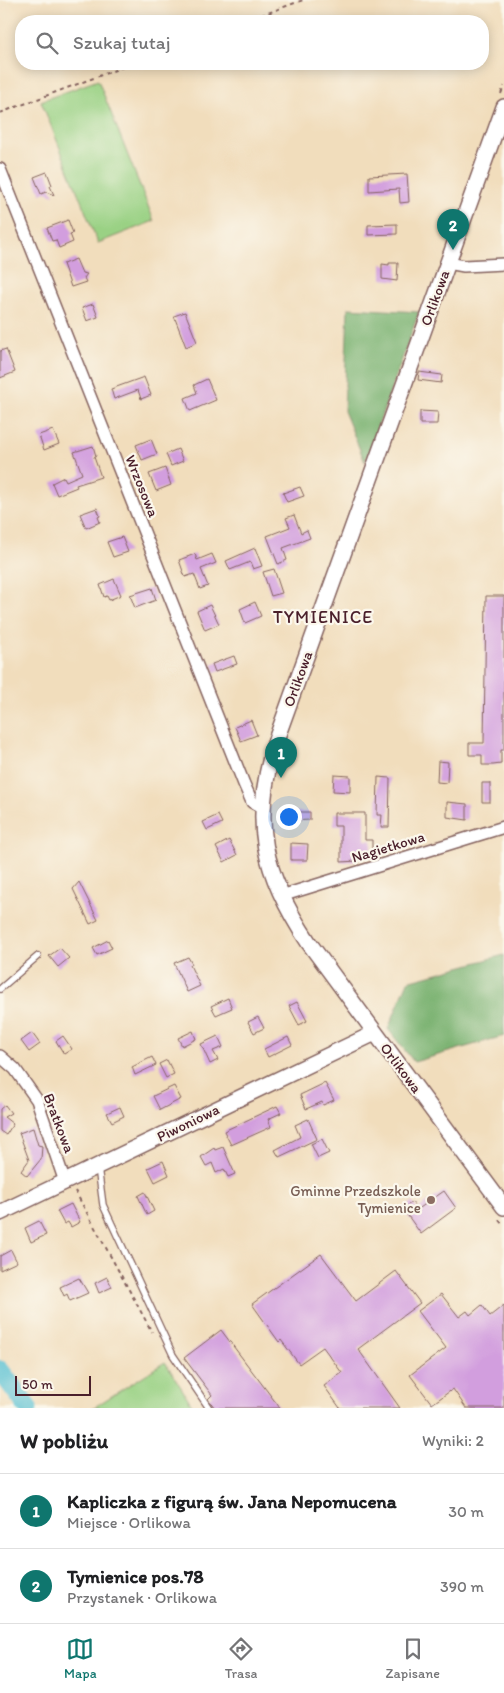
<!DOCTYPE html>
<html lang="pl">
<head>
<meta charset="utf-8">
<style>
	:root { --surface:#fff; --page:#f2f2f2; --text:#202124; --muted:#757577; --line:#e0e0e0; --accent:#0f766e }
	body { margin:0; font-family:Itim,sans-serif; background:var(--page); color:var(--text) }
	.scale { position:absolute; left:15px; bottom:12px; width:76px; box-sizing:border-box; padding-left:5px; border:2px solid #4a1f2b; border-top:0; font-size:14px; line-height:18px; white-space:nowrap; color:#4a1f2b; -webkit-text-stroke:4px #fbf7ec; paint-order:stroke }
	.you { position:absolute; left:288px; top:816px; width:18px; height:18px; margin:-12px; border:4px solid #fff; border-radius:50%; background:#1a73e8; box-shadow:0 0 0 8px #1a73e833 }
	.badge { display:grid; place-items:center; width:32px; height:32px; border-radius:50%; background:var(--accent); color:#fff; font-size:16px; font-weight:700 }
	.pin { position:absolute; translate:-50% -41px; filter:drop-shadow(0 1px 2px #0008) }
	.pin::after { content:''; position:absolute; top:26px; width:18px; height:15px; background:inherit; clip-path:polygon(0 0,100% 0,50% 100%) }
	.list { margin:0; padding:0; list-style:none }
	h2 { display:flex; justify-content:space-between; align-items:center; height:65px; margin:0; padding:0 20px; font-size:21px }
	h2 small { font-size:16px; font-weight:400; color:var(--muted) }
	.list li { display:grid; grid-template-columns:32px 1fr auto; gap:15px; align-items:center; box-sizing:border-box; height:75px; padding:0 20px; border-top:1px solid var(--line) }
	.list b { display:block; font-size:19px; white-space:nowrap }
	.list p { margin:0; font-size:16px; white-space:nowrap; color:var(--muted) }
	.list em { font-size:16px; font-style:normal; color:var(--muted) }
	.icon { flex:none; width:28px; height:28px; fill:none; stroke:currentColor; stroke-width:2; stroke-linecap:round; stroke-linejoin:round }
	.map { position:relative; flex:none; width:504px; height:1408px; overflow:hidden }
	.search { position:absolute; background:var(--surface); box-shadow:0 2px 12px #0003; left:15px; right:15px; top:15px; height:55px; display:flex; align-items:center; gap:12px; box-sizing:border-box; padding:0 18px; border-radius:20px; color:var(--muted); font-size:19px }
	.sheet { height:215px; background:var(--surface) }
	nav { display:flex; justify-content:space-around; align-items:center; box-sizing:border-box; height:70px; border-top:1px solid var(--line); background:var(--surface); font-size:14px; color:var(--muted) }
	nav a { display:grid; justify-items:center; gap:2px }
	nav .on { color:var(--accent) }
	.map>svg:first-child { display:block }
	.green { fill:#9ad184; stroke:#727858 }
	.forest { fill:#7bb372; stroke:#62694e }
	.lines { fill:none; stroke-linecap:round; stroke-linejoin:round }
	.river { stroke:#56c0d2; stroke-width:19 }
	.building { fill:#d29ede }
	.service-casing { stroke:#84625e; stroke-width:8 }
	.minor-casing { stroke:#84625e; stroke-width:14 }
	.tertiary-casing { stroke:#84625e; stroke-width:18 }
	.path { stroke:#84625e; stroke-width:2; stroke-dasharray:4 4; stroke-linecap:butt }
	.service { stroke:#fff; stroke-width:5.5 }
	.minor { stroke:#fff; stroke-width:11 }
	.tertiary { stroke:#fff; stroke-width:15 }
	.education-dot { fill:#8d6e63; stroke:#fbf7ec; stroke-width:2 }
	.labels { text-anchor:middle; stroke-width:4.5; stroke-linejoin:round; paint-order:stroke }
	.street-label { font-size:15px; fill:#4a1f2b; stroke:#fbf7ec }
	.education-label { font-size:15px; fill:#785e54; stroke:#fbf7ec; text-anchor:end }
	.quarter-label { font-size:18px; letter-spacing:1px; fill:#4a1f2b; stroke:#fbf7ec }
</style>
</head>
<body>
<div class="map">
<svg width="504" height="1408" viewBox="0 0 504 1408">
	<rect width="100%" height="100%" fill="#fbf7ec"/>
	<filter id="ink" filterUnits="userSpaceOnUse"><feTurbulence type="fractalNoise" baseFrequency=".02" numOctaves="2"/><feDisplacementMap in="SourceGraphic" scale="10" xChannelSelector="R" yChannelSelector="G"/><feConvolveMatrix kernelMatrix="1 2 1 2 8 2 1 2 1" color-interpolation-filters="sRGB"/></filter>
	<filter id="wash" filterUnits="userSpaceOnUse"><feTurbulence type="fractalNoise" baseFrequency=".0096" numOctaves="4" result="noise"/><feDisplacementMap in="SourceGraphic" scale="20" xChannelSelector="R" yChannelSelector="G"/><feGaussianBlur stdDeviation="1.12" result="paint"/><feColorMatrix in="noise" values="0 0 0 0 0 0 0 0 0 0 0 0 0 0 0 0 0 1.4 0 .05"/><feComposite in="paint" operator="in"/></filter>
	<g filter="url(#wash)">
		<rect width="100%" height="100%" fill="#f1ddbc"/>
		<path class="green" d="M98,80L154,221L98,243L41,101Z
			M165,1362L194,1408H93Z"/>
		<path class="forest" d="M348,308L419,312L365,462L344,411Z
			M504,955V1036L414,1062L388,1029L408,981Z"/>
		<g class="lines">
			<path class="river" d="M0,1370L28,1408"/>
		</g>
		<g id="blocks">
			<path class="building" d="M47,172L52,185L50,186L54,195L46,192L41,194L34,177Z
				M407,174L409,202L400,203L399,189L369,191V176Z
				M68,220L73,233L70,234L73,242L59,248L56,240L52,241L47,228Z
				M397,224V234L368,235V225Z
				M76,259L82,273L87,274L84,278L86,282L71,287L63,264Z
				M389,263H398L397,281L382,279V264L389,265Z
				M93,304L98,317L87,321L82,308Z
				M185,312L197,342L186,347L174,316Z
				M6,349L15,372L0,378V351Z
				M419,372L442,375L441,383L418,380Z
				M144,377L151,395L141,399L138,390L114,399L111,389Z
				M207,379L216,400L190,411L185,398L197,393L194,385Z
				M420,411L438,412L437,424H420Z
				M53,430L59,444L44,450L39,435Z
				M151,439L157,454L142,460L136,445Z
				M93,446L96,456L94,457L101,477L76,485L77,487L57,495L52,483L64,477L66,481L82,474L74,452Z
				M178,449L183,461L171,466L166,454Z
				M165,468L171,485L156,491L149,474Z
				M300,487L304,496L287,502L283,493Z
				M97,508L100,516L98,517L100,522L86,528L80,514Z
				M294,515L301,533L307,530L310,538L283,548L287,560L278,564L267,536L290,527L286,518Z
				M122,537L128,552L113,557L107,542Z
				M255,548L262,566L253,569L250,562L230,570L226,561Z
				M195,554L197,560L212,554L216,563L201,569L208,586L200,589L194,574L185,577L179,560Z
				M274,569L282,593L271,596L263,572Z
				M114,579L121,595L109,600L107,596L104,597L100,585Z
				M152,588L156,600L135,608L130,595Z
				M486,596H504V750H501V764L493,765H482V755H469V743H484Z
				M255,602L261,616L245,623L240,609Z
				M210,605L219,624L205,630L197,611Z
				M234,656L237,664L215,672L212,664Z
				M251,720L257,735L241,741L235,727Z
				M438,761L448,762L447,783L437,782Z
				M334,775L350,776V792L333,791Z
				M378,777L390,778L389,827H381L382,815H377Z
				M482,783H490V802H482Z
				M447,802L467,804V820L447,817Z
				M291,812H310V820L291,821Z
				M334,813H365V840H372V856H357V861L341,862V826H334Z
				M218,815L222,823L207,830L203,822Z
				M229,840L237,855L224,862L216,847Z
				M291,843L308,844L307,860H291Z
				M79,882L98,920L90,924L73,889Z
				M108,940L112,948L97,955L93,948Z
				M60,948L69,958L58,967L49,956Z
				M188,957L192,964L190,965L200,986L187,992L174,963Z
				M228,998L232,1008L216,1015L211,1006Z
				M297,1002L307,1021L299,1025L289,1006Z
				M258,1017L264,1028L254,1033L248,1022Z
				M193,1031L196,1039L182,1046L178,1038Z
				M32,1033L40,1044L29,1052L21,1041Z
				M63,1036L72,1049L64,1054L56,1041Z
				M218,1036L223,1047L213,1051L218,1060L210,1064L201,1044Z
				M288,1037L292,1045L268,1057L264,1049Z
				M152,1057L156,1065L135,1075L132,1067Z
				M167,1060L174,1074L166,1078L159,1064Z
				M325,1083L334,1100L323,1105L322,1102L306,1109L300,1095Z
				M174,1086L181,1099L160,1110L153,1096Z
				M5,1105L11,1113L4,1117L13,1124L6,1135L0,1131V1109Z
				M277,1106L281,1113L268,1119L271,1127L231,1145L224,1131Z
				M120,1107L124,1116L112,1122L107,1113Z
				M308,1119L317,1139L279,1157L275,1150L300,1137L295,1125Z
				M33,1128L38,1145L42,1146L41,1159L27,1176L21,1171L29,1160L19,1133Z
				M322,1139L329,1153L318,1158L311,1144Z
				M223,1147L235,1174L228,1177L224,1169L216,1173L212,1163L206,1166L201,1157L214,1148L215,1150Z
				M163,1161L169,1175L155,1182L148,1168Z
				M444,1191L456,1208L421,1234L403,1209L412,1202L417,1210Z
				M145,1192L154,1211L147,1215L138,1196Z
				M71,1204L80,1222L71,1227L68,1222L64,1224L57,1211Z
				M39,1221L46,1235L31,1242L25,1228Z
				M11,1250L17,1262L0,1270V1256Z
				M321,1254L356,1301L396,1271L420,1303L358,1349L400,1408H340L324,1386L342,1373L323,1347L299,1364L281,1340L279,1342L252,1304Z
				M107,1277L112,1287L99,1293L95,1283Z
				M79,1278L88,1293L70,1301L67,1294L64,1296L60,1287Z
				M441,1294L459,1317L467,1311L470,1315L482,1305L490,1316L504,1305V1408H466L453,1389L432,1404L410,1375L446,1348L418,1311Z
				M221,1330L280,1408H215L208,1399L212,1395L184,1358Z"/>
		</g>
	</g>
	<g filter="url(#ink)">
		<use href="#blocks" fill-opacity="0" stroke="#84625e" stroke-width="1"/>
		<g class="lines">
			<defs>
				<path id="service" d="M0,989L38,956
					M98,1167L103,1205L173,1355L209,1408"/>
				<path id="minor" d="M0,169L244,784L252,802L263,808
					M448,263L464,266L504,264
					M281,896L504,827
					M0,1056L15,1069L37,1100L65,1182"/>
				<path id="tertiary" d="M504,107L276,740C250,822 263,874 309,943L504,1207
					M0,1213L375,1033"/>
			</defs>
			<use href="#service" class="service-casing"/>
			<use href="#minor" class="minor-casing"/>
			<use href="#tertiary" class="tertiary-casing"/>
			<path class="path" d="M246,21L303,0
				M501,94L504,86
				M0,113L131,64
				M75,1191L152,1332
				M499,1220L504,1226"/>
			<use href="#service" class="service"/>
			<use href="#minor" class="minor"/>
			<use href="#tertiary" class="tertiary"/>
		</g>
	</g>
	<circle class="education-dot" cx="431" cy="1200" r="5"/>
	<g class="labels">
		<g class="street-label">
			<text transform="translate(435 298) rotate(-70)" y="5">Orlikowa</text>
			<text transform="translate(142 486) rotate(68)" y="5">Wrzosowa</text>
			<text transform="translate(298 679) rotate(-70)" y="5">Orlikowa</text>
			<text transform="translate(388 847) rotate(-17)" y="5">Nagietkowa</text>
			<text transform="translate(401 1068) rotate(53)" y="5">Orlikowa</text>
			<text transform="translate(59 1123) rotate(69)" y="5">Bratkowa</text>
			<text transform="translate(188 1123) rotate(-26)" y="5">Piwoniowa</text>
		</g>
		<g class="education-label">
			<text x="421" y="1196">Gminne Przedszkole<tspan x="421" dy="17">Tymienice</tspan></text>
		</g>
		<g class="quarter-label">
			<text x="323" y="623">TYMIENICE</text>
		</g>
	</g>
</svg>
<div class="scale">50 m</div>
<div class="you"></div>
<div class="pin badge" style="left:281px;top:778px">1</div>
<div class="pin badge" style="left:453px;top:250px">2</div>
<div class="search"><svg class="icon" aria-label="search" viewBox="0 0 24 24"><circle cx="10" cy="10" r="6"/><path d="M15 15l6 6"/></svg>Szukaj tutaj</div>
</div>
<section class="sheet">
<h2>W pobliżu<small>Wyniki: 2</small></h2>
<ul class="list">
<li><span class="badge">1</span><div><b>Kapliczka z figurą św. Jana Nepomucena</b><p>Miejsce · Orlikowa</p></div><em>30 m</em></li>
<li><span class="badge">2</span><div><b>Tymienice pos.78</b><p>Przystanek · Orlikowa</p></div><em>390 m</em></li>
</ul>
</section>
<nav>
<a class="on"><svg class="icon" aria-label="map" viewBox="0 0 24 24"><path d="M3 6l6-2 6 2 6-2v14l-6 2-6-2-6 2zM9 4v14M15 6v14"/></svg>Mapa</a>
<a><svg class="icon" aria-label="directions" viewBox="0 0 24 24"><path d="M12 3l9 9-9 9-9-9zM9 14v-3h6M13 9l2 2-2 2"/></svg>Trasa</a>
<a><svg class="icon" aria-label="saved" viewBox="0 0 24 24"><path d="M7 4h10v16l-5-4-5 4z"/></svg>Zapisane</a>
</nav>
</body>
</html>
